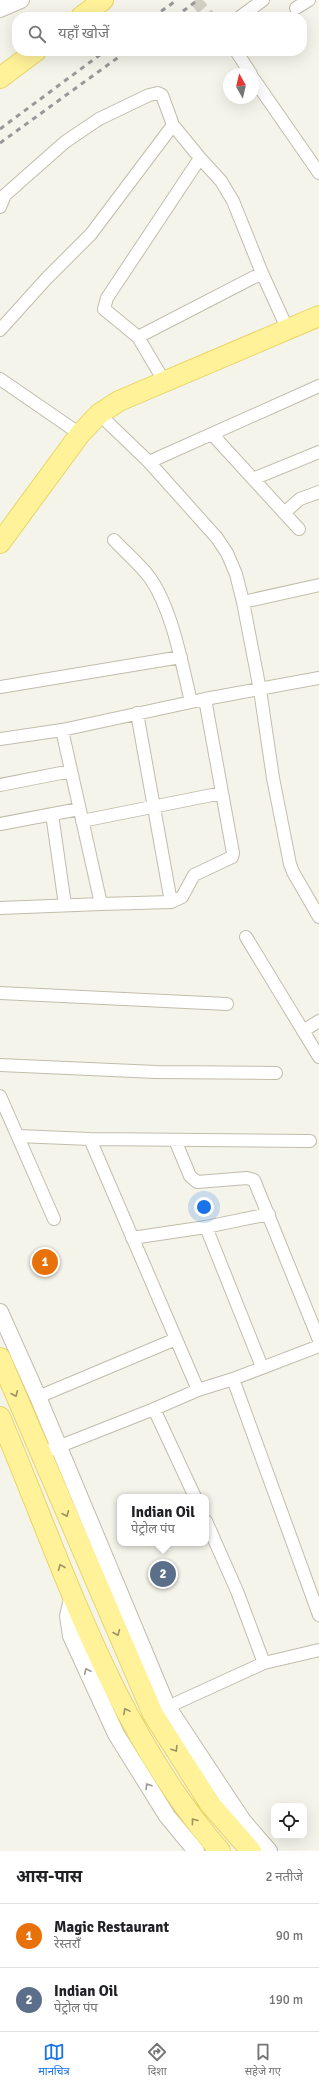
<!DOCTYPE html>
<html lang="hi">
<head>
<meta charset="utf-8">
<style>
	:root { --surface:#fff; --page:#f2f2f2; --text:#202124; --muted:#757577; --line:#e0e0e0; --accent:#1a73e8 }
	body { margin:0; font-family:Signika,"Noto Sans Devanagari",sans-serif; background:var(--page); color:var(--text) }
	.controls { position:absolute; right:12px; bottom:12px; display:grid; overflow:hidden; border-radius:8px; box-shadow:0 4px 16px #0002 }
	.controls button { width:36px; height:36px; display:grid; place-items:center; padding:0; border:0; border-bottom:1px solid var(--line); background:var(--surface); color:var(--text); font:20px sans-serif }
	.compass { position:absolute; left:223px; top:68px; width:36px; height:36px; border-radius:50%; background:var(--surface); box-shadow:0 4px 16px #0002; rotate:352deg }
	.you { position:absolute; left:204px; top:1207px; width:14px; height:14px; margin:-10px; border:3px solid #fff; border-radius:50%; background:#1a73e8; box-shadow:0 0 0 6px #1a73e833 }
	.badge { display:grid; place-items:center; width:26px; height:26px; border-radius:50%; background:var(--accent); color:#fff; font-size:13px; font-weight:700 }
	.pin { position:absolute; translate:-50% -50%; border:2px solid #fff; box-shadow:0 1px 4px #0006 }
	.popup { position:absolute; left:117px; top:1494px; width:92px; height:52px; box-sizing:border-box; display:grid; place-content:center; border-radius:8px; background:var(--surface); filter:drop-shadow(0 1px 3px #0005); font-size:13px; white-space:nowrap; color:var(--muted) }
	.popup b { font-size:15px; color:var(--text) }
	.popup::after { content:''; position:absolute; left:50%; top:100%; margin-left:-8px; border:8px solid transparent; border-top-color:var(--surface) }
	.list { margin:0; padding:0; list-style:none }
	h2 { display:flex; justify-content:space-between; align-items:center; height:52px; margin:0; padding:0 16px; font-size:17px }
	h2 small { font-size:13px; font-weight:400; color:var(--muted) }
	.list li { display:grid; grid-template-columns:26px 1fr auto; gap:12px; align-items:center; box-sizing:border-box; height:64px; padding:0 16px; border-top:1px solid var(--line) }
	.list b { display:block; font-size:15px; white-space:nowrap }
	.list p { margin:0; font-size:13px; white-space:nowrap; color:var(--muted) }
	.list em { font-size:13px; font-style:normal; color:var(--muted) }
	.icon { flex:none; width:22px; height:22px; fill:none; stroke:currentColor; stroke-width:2; stroke-linecap:round; stroke-linejoin:round }
	.map { position:relative; flex:none; width:319px; height:1851px; overflow:hidden }
	.search { position:absolute; background:var(--surface); box-shadow:0 4px 16px #0002; left:12px; right:12px; top:12px; height:44px; display:flex; align-items:center; gap:10px; box-sizing:border-box; padding:0 14px; border-radius:16px; color:var(--muted); font-size:15px }
	.sheet { height:180px; background:var(--surface) }
	nav { display:flex; justify-content:space-around; align-items:center; box-sizing:border-box; height:56px; border-top:1px solid var(--line); background:var(--surface); font-size:11px; color:var(--muted) }
	nav a { display:grid; justify-items:center; gap:2px }
	nav .on { color:var(--accent) }
	.map>svg:first-child { display:block }
	.lines { fill:none; stroke-linecap:round; stroke-linejoin:round }
	.minor-tunnel { stroke:#d3d1c6; stroke-width:12; stroke-dasharray:12 6; stroke-linecap:butt }
	.minor-casing { stroke:#c1bdac; stroke-width:14 }
	.tertiary-casing { stroke:#c1bdac; stroke-width:18 }
	.primary-casing { stroke:#e8d565; stroke-width:22 }
	.minor { stroke:#fff; stroke-width:12 }
	.tertiary { stroke:#fff; stroke-width:16 }
	.primary { stroke:#fff299; stroke-width:20 }
	.rail { stroke:#989898; stroke-width:3; stroke-dasharray:5 5; stroke-linecap:butt }
	.oneway { stroke:#9b9363 }
	.oneway2 { stroke:#9b9991 }
</style>
</head>
<body>
<div class="map">
<svg width="319" height="1851" viewBox="0 0 319 1851">
	<rect width="100%" height="100%" fill="#f5f4ea"/>
	<g class="lines">
		<path class="minor-tunnel" d="M195,0L210,17"/>
		<defs>
			<path id="minor" d="M296,8L309,0
				M240,17L263,0
				M236,51L251,74
				M253,78L319,173
				M200,158L221,181L233,201L262,273L287,328
				M0,207L5,195L65,142L99,119L149,95L158,93L162,95L173,125
				M0,330L46,279L91,234L173,125L200,158L107,298L104,309L138,337L164,381
				M138,337L262,273
				M0,379L80,434
				M99,414L149,462L217,538L227,553L236,574L243,602L260,690L273,778L290,864L293,872L319,917
				M212,434L299,529
				M149,462L319,386
				M253,479L319,452
				M284,513L300,499L319,492
				M114,540C125,552 140,564 150,578C172,609 182,664 191,702
				M243,602L319,585
				M0,687L181,657
				M137,713L171,902
				M62,730L101,904L171,902L182,897L194,875L232,857L233,853L205,699
				M0,739L62,730L205,699L319,678
				M0,785L71,771
				M52,814L65,905
				M82,821L222,793
				M0,824L79,809
				M0,908L101,904
				M246,937L319,1057
				M0,993L227,1004
				M303,1031L319,1021
				M0,1065L156,1072L276,1073
				M0,1096L54,1219
				M18,1136L90,1139L310,1141
				M90,1139L198,1390
				M175,1140L190,1176L197,1182L247,1178L254,1180L319,1340
				M132,1238L206,1227
				M262,1367L206,1227L269,1214
				M233,1379L319,1346
				M38,1397L176,1339
				M154,1409L198,1390L233,1379L319,1615
				M40,1454L154,1409L195,1497
				M206,1521L237,1591L264,1663
				M161,1710L264,1663L319,1650"/>
			<path id="tertiary" d="M0,9L21,0
				M0,1312L38,1397L167,1706L243,1821L269,1851
				M73,1595L68,1616L71,1636L116,1734L167,1816L196,1851"/>
			<path id="primary" d="M81,17L103,0
				M0,78L36,51
				M0,543L80,434L99,414L119,401L319,316
				M0,1358L153,1714L210,1804L251,1851
				M0,1417C63,1565 112,1727 220,1851"/>
		</defs>
		<use href="#minor" class="minor-casing"/>
		<use href="#tertiary" class="tertiary-casing"/>
		<use href="#primary" class="primary-casing"/>
		<use href="#minor" class="minor"/>
		<use href="#tertiary" class="tertiary"/>
		<use href="#primary" class="primary"/>
		<path class="rail" d="M153,17L177,0
			M175,17L198,0
			M0,129L105,51
			M0,143L127,51"/>
	</g>
	<defs><path id="oneway-chevron" d="M-2-3.5L2.5 0L-2 3.5" fill="none" stroke-width="1.6" stroke-linecap="round" stroke-linejoin="round"/></defs>
	<g class="oneway">
		<use href="#oneway-chevron" transform="translate(15 1394) rotate(67)"/>
		<use href="#oneway-chevron" transform="translate(66 1514) rotate(67)"/>
		<use href="#oneway-chevron" transform="translate(61 1567) rotate(-112)"/>
		<use href="#oneway-chevron" transform="translate(117 1633) rotate(67)"/>
		<use href="#oneway-chevron" transform="translate(126 1711) rotate(-118)"/>
		<use href="#oneway-chevron" transform="translate(175 1749) rotate(58)"/>
		<use href="#oneway-chevron" transform="translate(194 1821) rotate(-127)"/>
	</g>
	<g class="oneway2">
		<use href="#oneway-chevron" transform="translate(87 1671) rotate(-114)"/>
		<use href="#oneway-chevron" transform="translate(148 1786) rotate(-122)"/>
	</g>
</svg>
<div class="controls">
<button><svg class="icon" aria-label="locate" viewBox="0 0 24 24"><circle cx="12" cy="12" r="6"/><path d="M12 2v4M12 18v4M2 12h4M18 12h4"/></svg></button>
</div>
<svg class="compass" viewBox="-18 -18 36 36"><path d="M0-13l5 13h-10z" fill="#e53935"/><path d="M0 13l5-13h-10z" fill="#757577"/></svg>
<div class="you"></div>
<div class="pin badge" style="left:45px;top:1262px;background:#e8710a">1</div>
<div class="pin badge" style="left:163px;top:1574px;background:#5c6f8a">2</div>
<div class="popup"><b>Indian Oil</b>पेट्रोल पंप</div>
<div class="search"><svg class="icon" aria-label="search" viewBox="0 0 24 24"><circle cx="10" cy="10" r="6"/><path d="M15 15l6 6"/></svg>यहाँ खोजें</div>
</div>
<section class="sheet">
<h2>आस-पास<small>2 नतीजे</small></h2>
<ul class="list">
<li><span class="badge" style="background:#e8710a">1</span><div><b>Magic Restaurant</b><p>रेस्तराँ</p></div><em>90 m</em></li>
<li><span class="badge" style="background:#5c6f8a">2</span><div><b>Indian Oil</b><p>पेट्रोल पंप</p></div><em>190 m</em></li>
</ul>
</section>
<nav>
<a class="on"><svg class="icon" aria-label="map" viewBox="0 0 24 24"><path d="M3 6l6-2 6 2 6-2v14l-6 2-6-2-6 2zM9 4v14M15 6v14"/></svg>मानचित्र</a>
<a><svg class="icon" aria-label="directions" viewBox="0 0 24 24"><path d="M12 3l9 9-9 9-9-9zM9 14v-3h6M13 9l2 2-2 2"/></svg>दिशा</a>
<a><svg class="icon" aria-label="saved" viewBox="0 0 24 24"><path d="M7 4h10v16l-5-4-5 4z"/></svg>सहेजे गए</a>
</nav>
</body>
</html>
